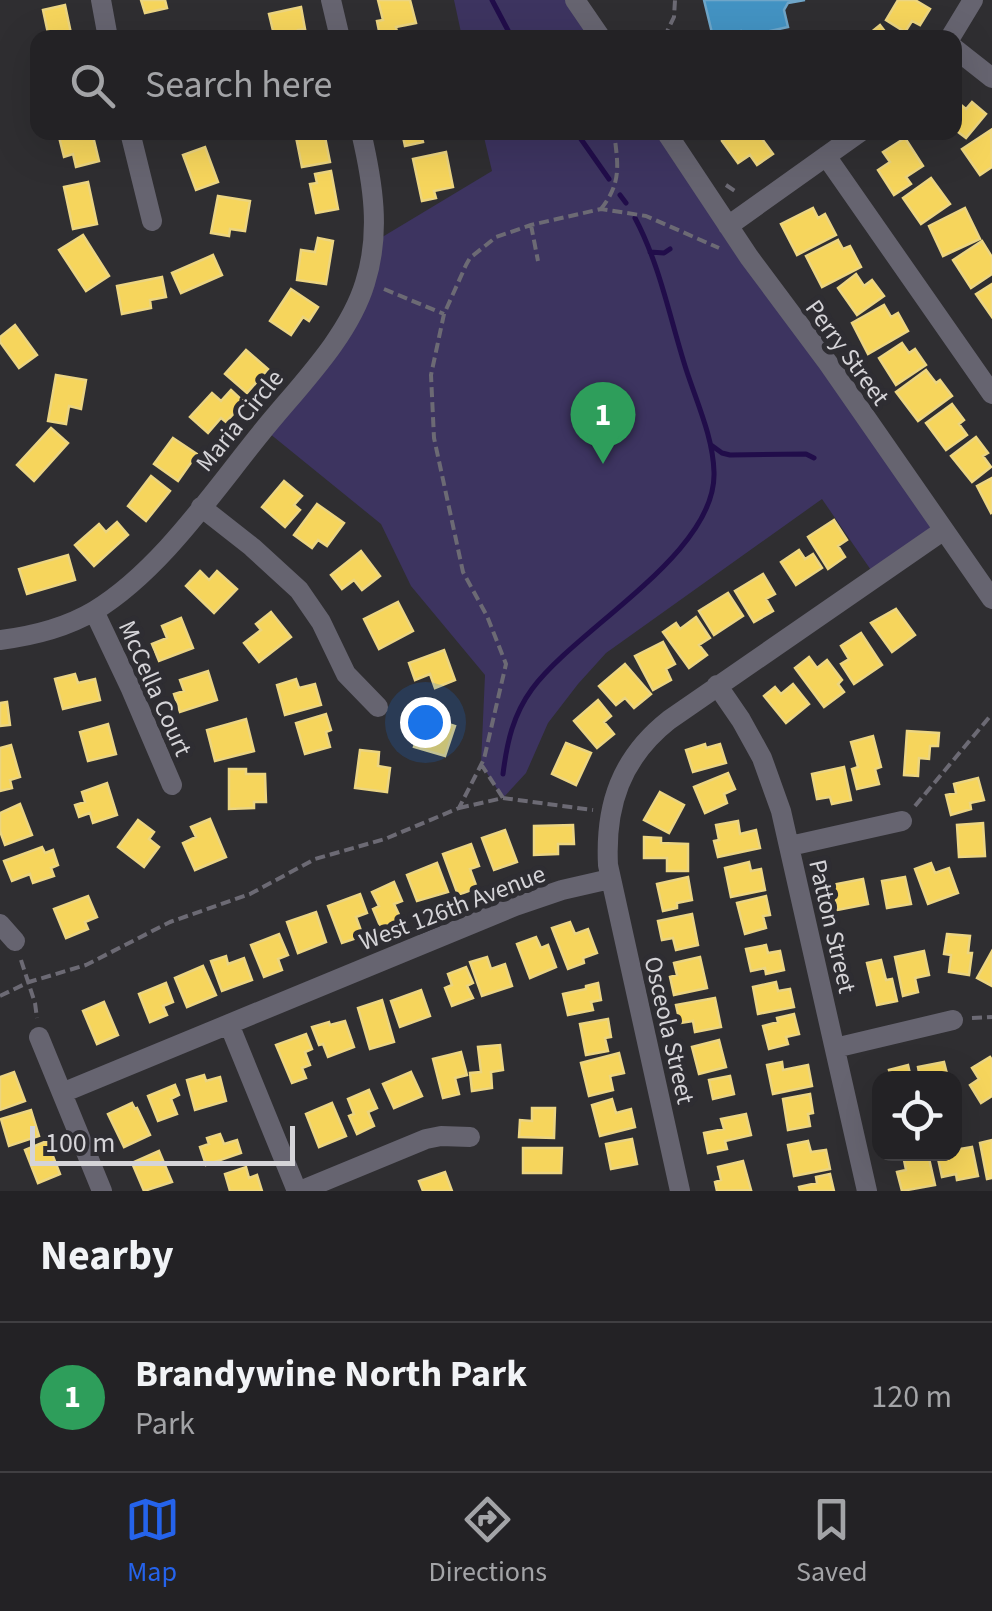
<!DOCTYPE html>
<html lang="en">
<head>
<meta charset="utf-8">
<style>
	:root { --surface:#232225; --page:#2f2f32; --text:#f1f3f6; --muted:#a3a4a7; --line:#403f42; --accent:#2563eb }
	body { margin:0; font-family:"Source Sans 3",sans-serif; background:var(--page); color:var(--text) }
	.controls { position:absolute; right:30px; bottom:30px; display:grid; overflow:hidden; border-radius:20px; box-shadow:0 10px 40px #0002 }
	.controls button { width:90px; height:90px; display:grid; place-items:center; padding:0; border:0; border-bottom:2px solid var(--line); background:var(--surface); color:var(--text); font:50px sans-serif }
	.scale { position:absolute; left:30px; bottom:25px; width:265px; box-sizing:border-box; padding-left:10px; border:5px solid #d5d4d8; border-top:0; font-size:28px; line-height:35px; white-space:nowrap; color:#d5d4d8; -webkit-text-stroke:8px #2e2d32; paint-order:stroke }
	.you { position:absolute; left:425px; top:722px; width:35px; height:35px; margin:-25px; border:8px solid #fff; border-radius:50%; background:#1a73e8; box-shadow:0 0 0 15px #1a73e833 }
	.badge { display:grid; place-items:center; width:65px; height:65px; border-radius:50%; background:var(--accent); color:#fff; font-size:32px; font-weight:700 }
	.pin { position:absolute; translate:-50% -82px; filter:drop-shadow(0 2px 5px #0008) }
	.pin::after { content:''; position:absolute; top:52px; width:35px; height:30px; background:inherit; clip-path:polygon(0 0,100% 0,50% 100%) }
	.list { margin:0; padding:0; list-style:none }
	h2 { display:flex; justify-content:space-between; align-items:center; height:130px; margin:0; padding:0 40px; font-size:42px }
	h2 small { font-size:32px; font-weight:400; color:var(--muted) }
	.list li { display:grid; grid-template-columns:65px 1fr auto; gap:30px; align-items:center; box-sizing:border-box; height:150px; padding:0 40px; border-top:2px solid var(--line) }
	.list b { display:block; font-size:38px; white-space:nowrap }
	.list p { margin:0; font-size:32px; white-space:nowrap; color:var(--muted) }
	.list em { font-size:32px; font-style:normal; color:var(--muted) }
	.icon { flex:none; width:55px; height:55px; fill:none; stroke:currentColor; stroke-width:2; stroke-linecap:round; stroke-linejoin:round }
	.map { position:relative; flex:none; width:992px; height:1191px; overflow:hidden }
	.search { position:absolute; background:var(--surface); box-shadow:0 10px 40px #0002; left:30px; right:30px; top:30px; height:110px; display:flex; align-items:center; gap:25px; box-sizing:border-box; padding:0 35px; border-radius:20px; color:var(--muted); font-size:38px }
	.sheet { height:280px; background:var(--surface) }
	nav { display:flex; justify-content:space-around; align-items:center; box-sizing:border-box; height:140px; border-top:2px solid var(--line); background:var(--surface); font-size:28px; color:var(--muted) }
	nav a { display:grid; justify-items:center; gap:5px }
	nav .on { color:var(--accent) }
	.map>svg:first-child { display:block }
	.green { fill:#3d3460 }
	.homes { fill:#f6d55c; stroke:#ecd581; stroke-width:2.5 }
	.schools { fill:#4393c3; stroke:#6fa6c9; stroke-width:2.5 }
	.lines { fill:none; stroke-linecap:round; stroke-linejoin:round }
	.stream { stroke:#210d4a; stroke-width:5 }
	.path { stroke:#6c6a74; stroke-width:4; stroke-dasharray:10 5; stroke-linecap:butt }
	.minor { stroke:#666470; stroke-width:20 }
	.labels { text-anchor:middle; stroke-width:10; stroke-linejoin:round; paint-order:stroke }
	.street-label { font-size:25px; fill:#d5d4d8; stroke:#2e2d32 }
</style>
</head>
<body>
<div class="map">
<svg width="992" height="1191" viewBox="0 0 992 1191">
	<rect width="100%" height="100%" fill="#2f2e31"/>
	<path class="green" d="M454,0H575L601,37H462Z
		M483,133H666L944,530L875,576L822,499L606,653L578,684L548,723L526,773L503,798L481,764L485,675L411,586L381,524L264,429L338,338L374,242L492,171Z"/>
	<path class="homes" d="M141,0H165L167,8L145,13Z
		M378,0H410L416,23L396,27L397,32L380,36L377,21L383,20Z
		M898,0H915L930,9L920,25L912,21L905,32L886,20Z
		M65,5L72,38H49L43,10Z
		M301,7L305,29L298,30L300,38H281L280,33L274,35L269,14Z
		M880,25L890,38H864Z
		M955,100L966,109L972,102L986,114L966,138L954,129Z
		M991,130L992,167L980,175L962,149Z
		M92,132L99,161L76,167L73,154L64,157L58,133Z
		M295,132H324L330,162L302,167Z
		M402,132H440V134L422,138L423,142L405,146Z
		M734,132H757L773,154L757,165L750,155L738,163L722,141Z
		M905,138L923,166L906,177L911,184L894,195L878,170L890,162L883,152Z
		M205,147L218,182L196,190L183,155Z
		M446,152L453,187L434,191L436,198L422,201L413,159Z
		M331,171L338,209L316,213L310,184L317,183L315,174Z
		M931,178L950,204L921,224L903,198Z
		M88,182L97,224L73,229L64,187Z
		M218,196L250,201L245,231L230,229L229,236L211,233Z
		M813,208L818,218L825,214L836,235L797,255L781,224Z
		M965,208L980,239L943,256L929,226Z
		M83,235L109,276L86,291L59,250Z
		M318,238L333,241L326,284L297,280L301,250L315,252Z
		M838,240L843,249L850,246L861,267L822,287L806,256Z
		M982,241L992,257V274L971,288L953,260Z
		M213,255L222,275L181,293L172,273Z
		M856,274L864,286L872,280L884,296L857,315L838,288Z
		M162,277L166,297L150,300L151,308L122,314L117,286Z
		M992,284V317L976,294Z
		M291,289L318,307L309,321L303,317L291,335L270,321Z
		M884,305L891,317L898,313L908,331L868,354L852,323Z
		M15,325L37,355L19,368L0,342V337Z
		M902,343L909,353L915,349L926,365L896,385L879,358Z
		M246,350L268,369L247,393L225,374Z
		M926,370L936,383L940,380L952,396L918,421L896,392Z
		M56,375L86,380L81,409L69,406L66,424L48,421Z
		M231,390L244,402L226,422L221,418L208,433L190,417L212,393L221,401Z
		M952,404L964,420L959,424L967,435L946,450L926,423Z
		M51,428L68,443L34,481L17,465Z
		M976,437L988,453L983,456L991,467L972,482L951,456Z
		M173,438L197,454L178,481L154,464Z
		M151,476L170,491L146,521L128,506Z
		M992,478V512L991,513L977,486Z
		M284,481L302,496L294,505L300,510L285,527L262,507Z
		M317,504L344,523L327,546L318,540L312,548L294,535Z
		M834,520L847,540L838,546L845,557L828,569L808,537Z
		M117,522L128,535L94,566L75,545L99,524L106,532Z
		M799,550L805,559L813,554L822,568L796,585L781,562Z
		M361,551L380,576L362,590L354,580L342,589L331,575Z
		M68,555L75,580L27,594L19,569Z
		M200,571L209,580L217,571L237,589L214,613L186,586Z
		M763,574L775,594L766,599L773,611L754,622L735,591Z
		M728,593L743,616L714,635L699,611Z
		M398,602L413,631L379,649L364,619Z
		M896,609L915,635L892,652L871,623Z
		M271,612L291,637L259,662L244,643L261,630L256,624Z
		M696,617L710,638L699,645L707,655L689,668L663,632L676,623L680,629Z
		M181,618L193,648L159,661L152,644L167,638L162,626Z
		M861,633L882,665L854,684L841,664L849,659L841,646Z
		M663,642L675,664L666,669L671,680L653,690L635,656Z
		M444,650L455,680L435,688L430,674L415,680L409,663Z
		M809,657L817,668L827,660L842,680L838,684L844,692L824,707L795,668Z
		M625,664L651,694L634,708L625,698L616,705L599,686Z
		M208,671L217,700L180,712L174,694L184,691L180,680Z
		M75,674L78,683L95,679L100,700L63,709L55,679Z
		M296,679L299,688L315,684L321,705L285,715L277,685Z
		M793,684L809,704L786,723L764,696L775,687L781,694Z
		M598,700L611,716L604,722L614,734L597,748L574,721Z
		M7,702L10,725L0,726V703Z
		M326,714L331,730L326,732L330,747L305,754L296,723Z
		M424,716L455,726L445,756L414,747Z
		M246,719L254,751L215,761L207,730Z
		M108,724L116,754L88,761L80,732Z
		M907,731L939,733L938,746H930L929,759L919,758L918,776L904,775Z
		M873,736L881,767L875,769L879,784L857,789L852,769L858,767L851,742Z
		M566,743L591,753L576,785L552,774Z
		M705,744L706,748L720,744L726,763L693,772L686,750Z
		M11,745L20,777L10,780L12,788L0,791V748Z
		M360,750L379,752L378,766L390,768L387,792L355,788Z
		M844,767L851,800L832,804L830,797L817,799L812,774Z
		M229,769H246V774H265L266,802H254V808L229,809Z
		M728,773L735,789L724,794L727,803L705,813L694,787Z
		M978,778L984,800L970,803L971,809L951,815L946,795L956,793L954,784Z
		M107,783L117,815L93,823L90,813L79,817L75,805L85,802L82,792Z
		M660,792L684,805L669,833L644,820Z
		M20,804L32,835L5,845L0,831V813Z
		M210,819L226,857L195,870L183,843L196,837L191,827Z
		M138,820L154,832L149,839L159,847L144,867L118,847Z
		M738,821L740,834L756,830L760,848L718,857L714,841L719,840L716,825Z
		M983,823L985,856L959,857L957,825Z
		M573,825L574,844H558V854L534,855V826Z
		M505,830L517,862L494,870L482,838Z
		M644,837L661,838V843L688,844V871H667V858H644Z
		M471,844L479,866L470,869L477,888L458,895L443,854Z
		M42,847L45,853L53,850L58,865L51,868L54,876L33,883L30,874L12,881L4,861Z
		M749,862L751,871L761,869L765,890L731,897L725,868Z
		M437,863L448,892L417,901L407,875Z
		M931,863L935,873L949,868L958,893L928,904L915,869Z
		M688,877L692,900L677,903V908L663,911L657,884Z
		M905,877L911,904L887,908L882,881Z
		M863,879L868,904L837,910L832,885Z
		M394,882L402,901L394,904L401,919L381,928L373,909L379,906L372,892Z
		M360,894L367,913L356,917L363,936L342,943L328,906Z
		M88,896L97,917L85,922L88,929L66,938L54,909Z
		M766,896L770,915L763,916L766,928L745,934L737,903Z
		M316,912L326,942L298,953L287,922Z
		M692,914L698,945L676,950L673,938L662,940L658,921Z
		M570,922L575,934L588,929L597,953L583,958L584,963L568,969L552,928Z
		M279,934L288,955L278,959L282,970L264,977L251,945Z
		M947,934L970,936L968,953H972L969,975L949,972L951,955L944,954Z
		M536,937L541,948L548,945L556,967L530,978L517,944Z
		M766,945L768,953L780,951L784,970L766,974L765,968L751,971L746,949Z
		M924,951L929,975L915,978L918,992L903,996L895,957Z
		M992,951V986L977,978Z
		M226,956L228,964L244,958L252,980L222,991L211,961Z
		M487,957L491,969L505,964L512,986L482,996L470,962Z
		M700,957L707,988L674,995L670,977L677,975L674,963Z
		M881,960L886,980L892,979L897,1001L877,1005L867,963Z
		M203,966L216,995L187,1007L175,978Z
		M466,967L473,983L467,986L473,998L452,1006L445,988L452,985L448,974Z
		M776,982L778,991L790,989L794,1007L758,1014L753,987Z
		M166,983L173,1002L163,1006L167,1015L150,1022L139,994Z
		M598,983L601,1000L591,1002L593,1010L568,1015L563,994L586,989V986Z
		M421,990L430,1016L400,1027L391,1001Z
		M715,998L721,1027L695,1032L693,1021L680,1023L676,1005Z
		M382,1000L394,1042L370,1049L358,1008Z
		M104,1002L118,1035L97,1044L83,1011Z
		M794,1014L799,1034L786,1037L788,1044L769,1049L763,1026L778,1022L777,1018Z
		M608,1019L611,1037L605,1038L608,1051L586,1055L580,1024Z
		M345,1021L354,1047L328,1057L323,1044L319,1045L312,1027L329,1022L330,1025Z
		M306,1034L312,1049L305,1052L310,1065L302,1068L306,1078L292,1083L276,1045Z
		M719,1040L726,1067L699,1074L692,1047Z
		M500,1045L503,1070L491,1072L492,1088L472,1091L470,1073L481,1072L478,1047Z
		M461,1052L467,1075L455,1078L459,1094L443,1098L433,1059Z
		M619,1053L624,1073L610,1076L613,1090L589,1096L581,1063Z
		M990,1057L992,1060V1096L981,1103L970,1085L979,1079L972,1068Z
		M782,1062L783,1070L808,1065L812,1086L773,1094L767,1065Z
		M944,1062L948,1078H920L918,1067Z
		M908,1065L911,1078H891L889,1070Z
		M14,1072L25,1101L0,1110V1077Z
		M411,1072L422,1096L394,1108L383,1084Z
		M204,1075L206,1081L220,1077L226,1101L195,1110L187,1080Z
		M730,1076L734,1094L713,1099L709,1080Z
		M175,1085L179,1095L171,1099L177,1114L158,1121L148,1096Z
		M369,1090L377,1108L368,1112L374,1126L357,1134L349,1116L354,1114L348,1099Z
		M810,1094L813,1113L808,1114L810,1126L788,1130L783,1099Z
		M612,1099L616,1113L631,1109L635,1127L600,1136L592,1105Z
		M132,1103L135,1109L137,1108L150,1135L124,1147L108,1114Z
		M332,1103L346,1136L319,1147L306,1114Z
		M532,1108H555L554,1138L519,1137L520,1120L532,1121Z
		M31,1110L39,1136L9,1146L1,1119Z
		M746,1114L751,1135L725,1141L727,1149L708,1153L704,1133L724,1129L721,1119Z
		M220,1134L224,1144L237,1140L241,1153L206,1165L200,1147L209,1144L207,1138Z
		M632,1139L637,1164L611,1169L606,1144Z
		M992,1140V1178L987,1179L980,1143Z
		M47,1141L60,1174L38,1183L25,1150Z
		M808,1141L811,1152L826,1150L830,1169L794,1176L788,1145Z
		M972,1147L978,1176L957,1180L956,1174L942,1177L937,1154H954V1150Z
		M523,1148H562L561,1173H523Z
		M159,1151L172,1182L144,1191L132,1163Z
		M928,1154L935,1185L902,1191L897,1172L906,1170L904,1160Z
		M743,1161L751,1190L717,1191L715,1182L721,1180L718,1167Z
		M246,1167L249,1178L257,1175L262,1191H230L225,1174Z
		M445,1172L452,1191H423L419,1181Z
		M830,1174L834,1191H800L799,1187L817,1183L816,1177Z"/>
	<path class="schools" d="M704,0H805L788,3L784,10L788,27L743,37L741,31L713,37Z"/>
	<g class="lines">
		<path class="stream" d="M492,0L512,38
			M576,132L609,179
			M620,195L626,203
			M650,252L664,253L670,249
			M711,445L722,453L730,455L806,454L814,458
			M503,774C507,742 513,715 532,689C578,627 717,553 714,472C713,437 697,403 686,369C670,319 660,265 635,218"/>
		<path class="path" d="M664,38L674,17L675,0
			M726,185L738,193
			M601,209C622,182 618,165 614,132
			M531,225L538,261
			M384,289L444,314
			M481,764L503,798
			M915,806L992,714
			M459,808L503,798L593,810
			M21,960L35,1003L37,1018
			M0,996L29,982L86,965L170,922L250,894L315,859L385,839L459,808L484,759L506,664L487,616L463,572L434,438L431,375L444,314L466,265L470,258L496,237L531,225L601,209L646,216L719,248
			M972,1018L992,1017"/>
		<path class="minor" d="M101,0L108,38
			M331,0L340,38
			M575,0L601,38
			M950,38L973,0
			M954,48L992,78
			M130,132L152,221
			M666,132L749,257L828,363L992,599
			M826,156L992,394
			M728,226L860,132
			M201,507L252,547L299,590L321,622L346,674L378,707
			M94,611L131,689L172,785
			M0,640C32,636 67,627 94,611C160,571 213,492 261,433C297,388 348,339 365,283C381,233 373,183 361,132
			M717,685L741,720L762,758L781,811L867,1191
			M790,846L902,821
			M0,924L15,941
			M229,1024L297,1191
			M39,1037L102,1191
			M835,1048L953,1020
			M62,1093L515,906L562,890L610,879
			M300,1191L426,1139L441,1136L470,1137
			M680,1191L608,865C605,805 621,758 669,720L944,530"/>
	</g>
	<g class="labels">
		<g class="street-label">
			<text transform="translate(848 352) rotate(54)" y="9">Perry Street</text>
			<text transform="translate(239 420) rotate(-51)" y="9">Maria Circle</text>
			<text transform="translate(156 688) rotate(66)" y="9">McCella Court</text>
			<text transform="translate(452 907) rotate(-21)" y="9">West 126th Avenue</text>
			<text transform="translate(833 926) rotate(77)" y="9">Patton Street</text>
			<text transform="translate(670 1030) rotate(77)" y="9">Osceola Street</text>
		</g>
	</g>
</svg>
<div class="controls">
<button><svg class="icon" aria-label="locate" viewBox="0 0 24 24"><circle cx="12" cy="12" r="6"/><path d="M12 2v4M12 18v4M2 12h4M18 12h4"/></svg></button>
</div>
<div class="scale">100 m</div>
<div class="you"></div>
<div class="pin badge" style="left:603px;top:464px;background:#2e9e5b">1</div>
<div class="search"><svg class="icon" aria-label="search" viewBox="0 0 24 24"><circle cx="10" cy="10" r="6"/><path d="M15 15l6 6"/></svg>Search here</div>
</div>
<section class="sheet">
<h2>Nearby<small></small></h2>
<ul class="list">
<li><span class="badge" style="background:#2e9e5b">1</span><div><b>Brandywine North Park</b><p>Park</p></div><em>120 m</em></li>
</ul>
</section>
<nav>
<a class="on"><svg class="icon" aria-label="map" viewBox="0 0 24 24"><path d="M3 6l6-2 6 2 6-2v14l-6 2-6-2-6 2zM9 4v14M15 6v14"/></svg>Map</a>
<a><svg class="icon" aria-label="directions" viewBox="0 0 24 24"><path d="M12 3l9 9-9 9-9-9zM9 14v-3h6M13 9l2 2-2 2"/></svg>Directions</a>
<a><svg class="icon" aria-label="saved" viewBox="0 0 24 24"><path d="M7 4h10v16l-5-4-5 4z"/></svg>Saved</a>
</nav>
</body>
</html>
